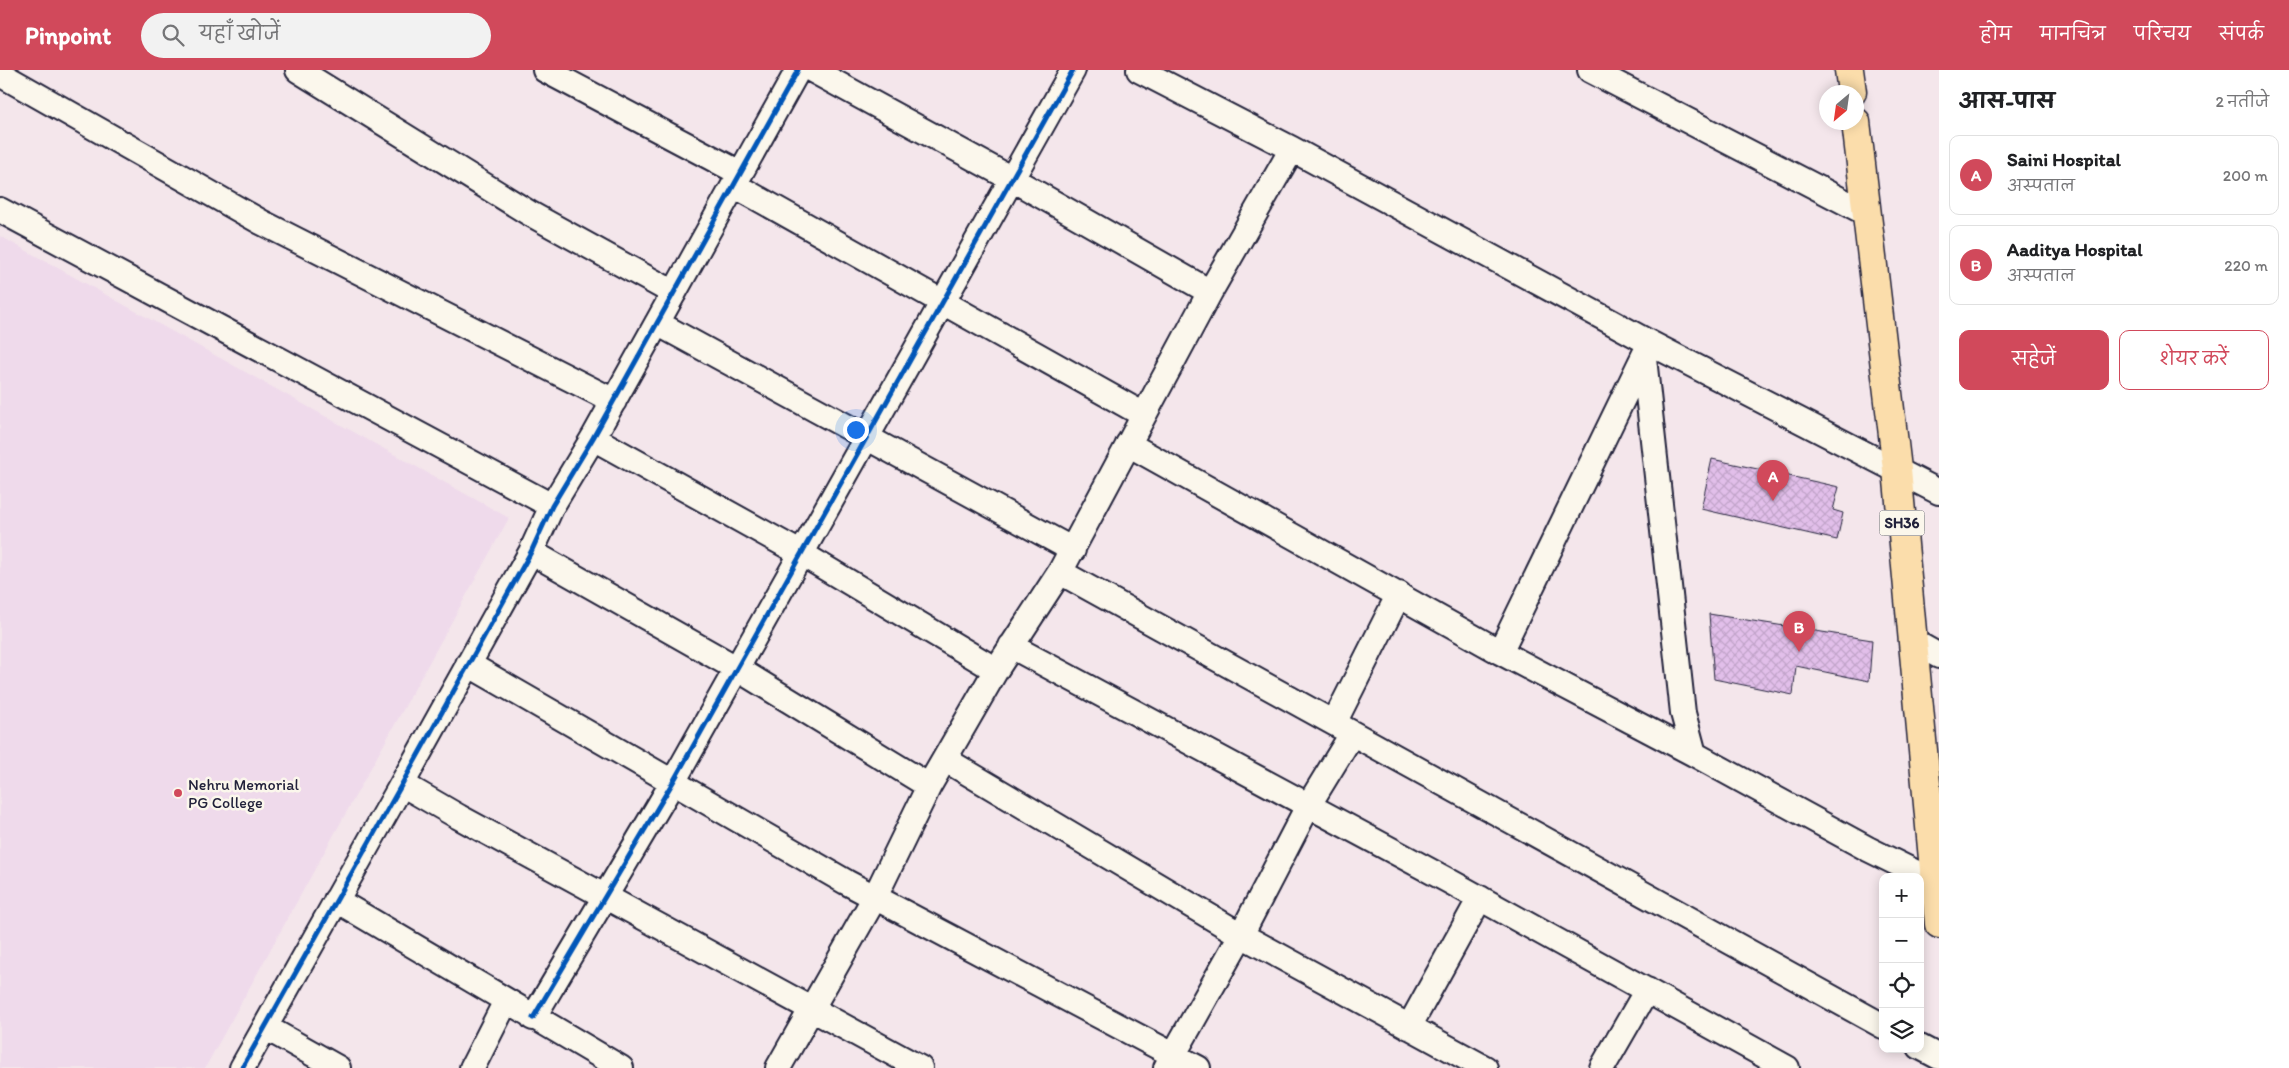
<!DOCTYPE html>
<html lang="hi">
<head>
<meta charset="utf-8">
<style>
	:root { --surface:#fff; --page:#f2f2f2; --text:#202124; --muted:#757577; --line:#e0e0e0; --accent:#d1495b }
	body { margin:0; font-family:Itim,"Playpen Sans Deva",sans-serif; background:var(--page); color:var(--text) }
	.controls { position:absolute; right:15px; bottom:15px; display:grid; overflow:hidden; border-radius:10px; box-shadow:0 2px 12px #0003 }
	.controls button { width:45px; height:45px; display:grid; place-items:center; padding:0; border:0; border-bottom:1px solid var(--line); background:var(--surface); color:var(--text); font:25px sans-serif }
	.compass { position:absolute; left:1819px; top:15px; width:45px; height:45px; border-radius:50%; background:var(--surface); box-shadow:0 2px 12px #0003; rotate:209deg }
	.you { position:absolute; left:855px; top:359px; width:18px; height:18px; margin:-12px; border:4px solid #fff; border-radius:50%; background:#1a73e8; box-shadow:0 0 0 8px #1a73e833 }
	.badge { display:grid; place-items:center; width:32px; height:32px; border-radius:50%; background:var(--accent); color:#fff; font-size:16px; font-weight:700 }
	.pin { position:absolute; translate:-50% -41px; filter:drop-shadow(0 1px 2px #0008) }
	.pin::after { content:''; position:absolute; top:26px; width:18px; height:15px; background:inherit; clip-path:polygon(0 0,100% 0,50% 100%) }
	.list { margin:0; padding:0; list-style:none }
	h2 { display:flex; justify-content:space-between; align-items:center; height:65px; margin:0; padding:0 20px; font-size:21px }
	h2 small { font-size:16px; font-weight:400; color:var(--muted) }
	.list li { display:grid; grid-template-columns:32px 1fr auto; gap:15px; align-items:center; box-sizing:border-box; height:80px; margin:0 10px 10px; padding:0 10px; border:1px solid var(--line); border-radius:10px }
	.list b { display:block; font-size:19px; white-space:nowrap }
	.list p { margin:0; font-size:16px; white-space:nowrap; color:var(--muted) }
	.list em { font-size:16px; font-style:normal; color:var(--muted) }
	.actions { display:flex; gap:10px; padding:15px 20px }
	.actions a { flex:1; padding:11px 0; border:1px solid var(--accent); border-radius:10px; text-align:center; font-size:18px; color:var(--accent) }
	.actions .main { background:var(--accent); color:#fff }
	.icon { flex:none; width:28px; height:28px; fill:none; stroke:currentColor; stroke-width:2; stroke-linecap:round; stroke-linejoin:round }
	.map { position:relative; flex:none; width:1939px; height:998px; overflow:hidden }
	header { display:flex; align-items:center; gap:30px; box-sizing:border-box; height:70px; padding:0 25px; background:var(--accent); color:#fff }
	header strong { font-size:24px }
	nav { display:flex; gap:28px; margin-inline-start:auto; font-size:18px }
	.search { width:350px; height:45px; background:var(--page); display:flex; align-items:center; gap:12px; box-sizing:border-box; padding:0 18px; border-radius:28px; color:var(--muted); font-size:19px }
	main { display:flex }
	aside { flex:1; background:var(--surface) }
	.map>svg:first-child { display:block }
	.built { fill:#efdaeb }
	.building { fill:url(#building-cross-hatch); stroke:#22223b }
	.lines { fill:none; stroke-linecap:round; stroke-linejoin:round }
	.minor-casing { stroke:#22223b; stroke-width:28 }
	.primary-casing { stroke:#22223b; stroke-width:31 }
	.minor { stroke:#fbf7ec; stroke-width:24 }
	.primary { stroke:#fbddab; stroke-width:28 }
	.cycleway-casing { stroke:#fbf7ec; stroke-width:8 }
	.cycleway { stroke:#0057b8; stroke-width:5 }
	.poi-dot { fill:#d1495b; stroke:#fbf7ec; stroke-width:2 }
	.labels { text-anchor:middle; stroke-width:5; stroke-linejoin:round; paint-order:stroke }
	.shield { fill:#fbf7ec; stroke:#636270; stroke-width:1 }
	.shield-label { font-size:15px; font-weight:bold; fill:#22223b }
	.poi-label { font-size:16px; fill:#22223b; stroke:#fbf7ec; text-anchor:start }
</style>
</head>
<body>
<header>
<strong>Pinpoint</strong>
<div class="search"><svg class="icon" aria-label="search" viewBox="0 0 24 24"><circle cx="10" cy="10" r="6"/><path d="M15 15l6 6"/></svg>यहाँ खोजें</div>
<nav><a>होम</a><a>मानचित्र</a><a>परिचय</a><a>संपर्क</a></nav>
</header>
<main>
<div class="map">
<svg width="1939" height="998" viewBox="0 0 1939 998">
	<defs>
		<pattern id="building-cross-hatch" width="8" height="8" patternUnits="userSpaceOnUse" patternTransform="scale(1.25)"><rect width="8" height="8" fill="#e2bfea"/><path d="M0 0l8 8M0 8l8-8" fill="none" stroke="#c2a4ca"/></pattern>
	</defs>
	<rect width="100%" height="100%" fill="#f4e6eb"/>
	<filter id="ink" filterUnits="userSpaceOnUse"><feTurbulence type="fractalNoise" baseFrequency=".02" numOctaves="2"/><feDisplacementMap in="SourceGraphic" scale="10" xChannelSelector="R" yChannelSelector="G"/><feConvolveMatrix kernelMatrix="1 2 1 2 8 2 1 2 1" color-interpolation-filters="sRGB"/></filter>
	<g filter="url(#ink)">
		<path class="built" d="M0,166L509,448L205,998H0Z"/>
		<path class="building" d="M1712,389L1839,417L1833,440L1843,443L1837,470L1701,439Z
			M1709,544L1872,570L1869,611L1796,596L1793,625L1714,609Z"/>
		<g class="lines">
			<defs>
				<path id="minor" d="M298,0L529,143L674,223
					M545,0L740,103
					M812,0L1012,109L1210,222
					M1139,0L1292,79L1650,273L1939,422
					M1590,0L1868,144
					M0,4L261,152L614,331
					M734,115L1144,345
					M0,140L552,436
					M657,253L1073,480
					M1644,288L1683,643L1694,684L1868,779L1939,814
					M593,368L802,484L996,600
					M1128,374L1500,582L1650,273
					M531,482L736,598L929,716
					M1060,502L1883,956
					M1914,572L1939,586
					M1011,576L1449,811L1787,998
					M1500,582L1694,684
					M468,594L846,812L1198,998
					M1334,653L1399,524
					M946,690L1241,865L1485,998
					M402,714L459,747L920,998
					M336,830L621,998
					M533,948L673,712L1073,0
					M265,957L338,998
					M1409,957L1480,828
					M1920,977L1939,987
					M242,998L402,714L531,482L552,436L593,368L798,0
					M472,998L506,931
					M778,998L875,827L929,716L996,600L1060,502L1210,222L1292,79
					M1166,998L1241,865L1308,736L1352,664
					M1602,998L1647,920"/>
				<path id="primary" d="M1849,0L1852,22
					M1856,52L1897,399L1939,854"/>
			</defs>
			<use href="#minor" class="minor-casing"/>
			<use href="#primary" class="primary-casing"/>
			<use href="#minor" class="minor"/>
			<use href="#primary" class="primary"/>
			<defs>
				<path id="cycleway" d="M533,948L673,712L1073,0
					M242,998L402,714L531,482L552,436L593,368L798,0"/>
			</defs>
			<use href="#cycleway" class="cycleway-casing"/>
			<use href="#cycleway" class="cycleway"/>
		</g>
	</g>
	<circle class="poi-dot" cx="178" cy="723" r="5"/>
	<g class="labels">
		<rect class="shield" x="1879.5" y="440.5" width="45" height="25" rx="4"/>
		<g class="shield-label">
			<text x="1902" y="458">SH36</text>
		</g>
		<g class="poi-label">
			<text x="188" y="720">Nehru Memorial<tspan x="188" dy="18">PG College</tspan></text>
		</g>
	</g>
</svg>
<div class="controls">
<button>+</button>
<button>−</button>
<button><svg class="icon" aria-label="locate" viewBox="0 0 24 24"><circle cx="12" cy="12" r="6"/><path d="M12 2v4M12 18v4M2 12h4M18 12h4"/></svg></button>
<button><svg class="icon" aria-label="layers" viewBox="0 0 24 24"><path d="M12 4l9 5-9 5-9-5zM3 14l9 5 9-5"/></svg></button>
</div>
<svg class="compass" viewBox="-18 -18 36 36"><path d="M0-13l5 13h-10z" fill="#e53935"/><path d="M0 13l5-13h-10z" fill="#757577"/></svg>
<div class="you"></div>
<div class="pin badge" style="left:1773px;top:431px">A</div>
<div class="pin badge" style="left:1799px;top:582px">B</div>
</div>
<aside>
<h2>आस-पास<small>2 नतीजे</small></h2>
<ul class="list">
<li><span class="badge">A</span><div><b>Saini Hospital</b><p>अस्पताल</p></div><em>200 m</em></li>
<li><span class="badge">B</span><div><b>Aaditya Hospital</b><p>अस्पताल</p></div><em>220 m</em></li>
</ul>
<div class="actions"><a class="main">सहेजें</a><a>शेयर करें</a></div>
</aside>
</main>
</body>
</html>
